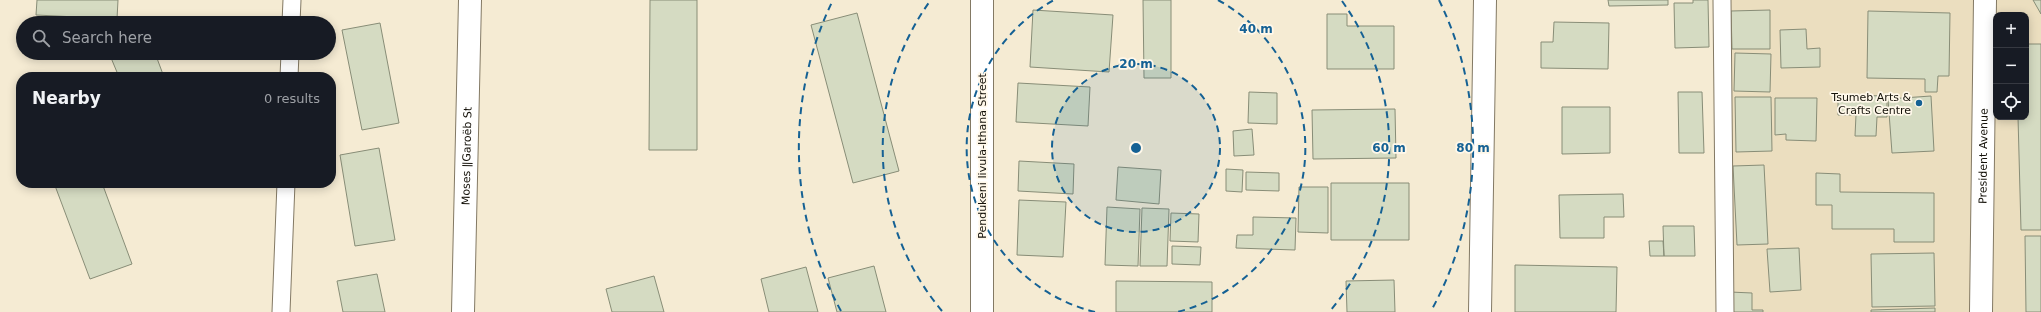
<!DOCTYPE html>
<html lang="en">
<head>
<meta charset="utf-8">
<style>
	:root { --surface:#171b24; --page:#20242c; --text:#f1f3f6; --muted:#9ea1a6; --line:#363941 }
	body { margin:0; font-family:"DejaVu Sans",sans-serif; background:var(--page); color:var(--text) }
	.controls { position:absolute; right:12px; top:12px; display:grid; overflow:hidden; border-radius:8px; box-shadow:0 2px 10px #0003 }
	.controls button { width:36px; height:36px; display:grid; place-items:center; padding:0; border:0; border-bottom:1px solid var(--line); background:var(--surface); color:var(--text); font:20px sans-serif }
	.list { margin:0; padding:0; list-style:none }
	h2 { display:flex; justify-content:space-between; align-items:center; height:52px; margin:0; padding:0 16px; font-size:17px }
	h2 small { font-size:13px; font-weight:400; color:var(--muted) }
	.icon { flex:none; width:22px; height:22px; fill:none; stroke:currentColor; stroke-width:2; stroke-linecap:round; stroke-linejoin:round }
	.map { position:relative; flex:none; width:2041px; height:312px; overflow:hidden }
	.search { position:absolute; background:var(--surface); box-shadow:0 2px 10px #0003; left:16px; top:16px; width:320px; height:44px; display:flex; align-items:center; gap:10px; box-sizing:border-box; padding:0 14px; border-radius:22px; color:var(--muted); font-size:15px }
	.panel { position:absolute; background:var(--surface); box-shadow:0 2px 10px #0003; left:16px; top:72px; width:320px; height:116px; border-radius:16px }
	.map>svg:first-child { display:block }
	.built { fill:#ebdebf; fill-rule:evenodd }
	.building { fill:#d5dbc2; stroke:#888d77 }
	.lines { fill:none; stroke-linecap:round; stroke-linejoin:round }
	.lane-casing { stroke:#837964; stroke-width:19 }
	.street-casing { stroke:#837964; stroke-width:24 }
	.secondary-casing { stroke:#837964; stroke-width:24 }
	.lane { stroke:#fff; stroke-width:17 }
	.street { stroke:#fff; stroke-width:22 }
	.secondary { stroke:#fff; stroke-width:22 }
	.ring { fill:none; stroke:#156194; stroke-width:2; stroke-dasharray:7 5 }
	.poi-dot { fill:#156194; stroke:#fff8ea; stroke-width:1.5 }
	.labels { text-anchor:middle; stroke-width:3.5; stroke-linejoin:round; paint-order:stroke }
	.poi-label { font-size:11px; fill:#141109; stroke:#fff8ea; text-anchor:end }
	.street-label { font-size:11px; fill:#141109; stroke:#fff8ea }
	.centre { fill:#156194; stroke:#fff8ea; stroke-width:2 }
	.ring-label { font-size:12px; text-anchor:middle; font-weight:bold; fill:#156194; stroke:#fff8ea; stroke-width:3.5; stroke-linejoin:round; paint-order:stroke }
</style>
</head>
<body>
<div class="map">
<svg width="2041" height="312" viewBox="0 0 2041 312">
	<rect width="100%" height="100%" fill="#f5ebd3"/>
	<path class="built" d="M1720,0H2041V312H1721ZM1996,15H2026V117H1996Z"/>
	<path class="building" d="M37,0H118L117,19L36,15Z
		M650,0H697V150H649Z
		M1143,0H1171V78H1144Z
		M1608,0H1668V5L1609,6Z
		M1693,0H1708L1709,47L1675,48L1674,3H1693Z
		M2033,0H2041V14Z
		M1033,10L1113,15L1109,72L1030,67Z
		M1770,10V49H1732L1731,11Z
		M1868,11L1950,13L1949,76H1938L1937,92H1925V79L1867,78Z
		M857,13L899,171L853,183L811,25Z
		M1327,14H1347V26H1394V69H1327Z
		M1554,22L1609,23L1608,69L1541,68V42H1553Z
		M380,23L399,123L362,130L342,30Z
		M1806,29L1807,49L1820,48V67L1781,68L1780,30Z
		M2026,44H2041V230H2021L2018,117H2026Z
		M109,53H155L164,77H119Z
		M1735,53L1771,54L1770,92L1734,91Z
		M1018,83L1090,87L1088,126L1016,122Z
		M1249,92L1277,93V124L1248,123Z
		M1678,92H1702L1704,153H1679Z
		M1838,95L1887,96V117H1877L1876,136H1855L1856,115H1838Z
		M1931,96L1934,151L1892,153L1888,99Z
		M1735,97H1771L1772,151L1736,152Z
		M1775,98H1817L1816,141L1786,140V134L1775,135Z
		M1562,107H1610V153L1562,154Z
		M1395,109L1396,158L1313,159L1312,110Z
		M1252,129L1254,155L1234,156L1233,131Z
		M379,148L395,240L355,246L340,155Z
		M1019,161L1074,164L1073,194L1018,191Z
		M1764,165L1768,244L1737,245L1733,166Z
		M1118,167L1161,170L1159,204L1116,200Z
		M1226,169L1243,170L1242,192L1226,191Z
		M1246,172L1279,173V191L1246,190Z
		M1816,173L1840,174V192L1934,193V242H1894V229H1832V205H1816Z
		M54,183H102L132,264L90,279Z
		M1331,183H1409V240H1331Z
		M1299,187H1328V233L1298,232Z
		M1623,194L1624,217H1604V238H1560L1559,195Z
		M1019,200L1066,202L1063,257L1017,255Z
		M1107,207L1140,209L1138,266L1105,265Z
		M1142,208L1169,209L1167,266H1140Z
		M1171,213L1199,214L1198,242L1170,241Z
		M1253,217L1296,218L1295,250L1236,248L1237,235H1253Z
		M1663,226H1694L1695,256H1664Z
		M2025,236H2041V312H2026Z
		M1649,241H1663L1664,256H1650Z
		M1172,246L1201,247L1200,265L1172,264Z
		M1799,248L1801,290L1770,292L1767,249Z
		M1934,253L1935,306L1872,307L1871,254Z
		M1515,265L1617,267L1616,312H1515Z
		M874,266L886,312H837L828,278Z
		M806,267L818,312H769L761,279Z
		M377,274L385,312H343L337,281Z
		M654,276L664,312H612L606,289Z
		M1394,280L1395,312H1347L1346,281Z
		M1116,281L1212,282V312H1116Z
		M1730,292L1752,293V310H1763V312H1730Z
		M1935,308V312H1871V310Z"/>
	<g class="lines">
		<defs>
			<path id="lane" d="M1722,0L1725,312
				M291,23L292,0
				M289,77L290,53
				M281,312L286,183"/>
			<g id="street">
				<path id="s1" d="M463,312L470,0"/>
				<path d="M982,312V0"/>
				<path d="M1480,312L1485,0"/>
			</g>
			<g id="secondary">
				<path id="s2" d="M1981,312L1985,0"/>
			</g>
		</defs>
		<use href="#lane" class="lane-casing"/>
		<use href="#street" class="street-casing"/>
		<use href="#secondary" class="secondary-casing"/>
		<use href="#lane" class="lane"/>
		<use href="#street" class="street"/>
		<use href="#secondary" class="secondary"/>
	</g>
	<circle cx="1136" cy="148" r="84" fill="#156194" fill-opacity=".12"/>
	<g class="ring">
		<circle cx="1136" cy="148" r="84"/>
		<path d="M1095 312A169 169 0 0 1 1054 0M1218 0A169 169 0 0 1 1177 312"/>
		<path d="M942 311A253 253 0 0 1 930 1M1342 1A253 253 0 0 1 1330 311"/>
		<path d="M841 311A337 337 0 0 1 833 0M1439 0A337 337 0 0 1 1431 311"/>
	</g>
	<circle class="poi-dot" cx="1919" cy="103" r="4"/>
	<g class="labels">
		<g class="poi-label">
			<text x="1911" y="101">Tsumeb Arts &amp;<tspan x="1911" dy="13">Crafts Centre</tspan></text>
		</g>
		<g class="street-label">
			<text dy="4" stroke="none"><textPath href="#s1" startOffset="156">Moses ǁGaroëb St</textPath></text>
			<text transform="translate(982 156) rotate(-90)" y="4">Pendukeni Iivula-Ithana Street</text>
			<text dy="4" stroke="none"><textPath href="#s2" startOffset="156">President Avenue</textPath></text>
		</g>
	</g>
	<circle cx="1136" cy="148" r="6" class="centre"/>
	<g class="ring-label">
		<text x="1256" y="33">40 m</text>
		<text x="1136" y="68">20 m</text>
		<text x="1389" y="152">60 m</text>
		<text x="1473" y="152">80 m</text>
	</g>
</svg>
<div class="controls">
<button>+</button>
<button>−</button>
<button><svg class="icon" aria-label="locate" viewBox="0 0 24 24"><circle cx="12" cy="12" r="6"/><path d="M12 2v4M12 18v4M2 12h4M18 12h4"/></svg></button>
</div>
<div class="search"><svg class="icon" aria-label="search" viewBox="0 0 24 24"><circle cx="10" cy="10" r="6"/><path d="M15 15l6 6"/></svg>Search here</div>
<section class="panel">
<h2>Nearby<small>0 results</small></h2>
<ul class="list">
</ul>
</section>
</div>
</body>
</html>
